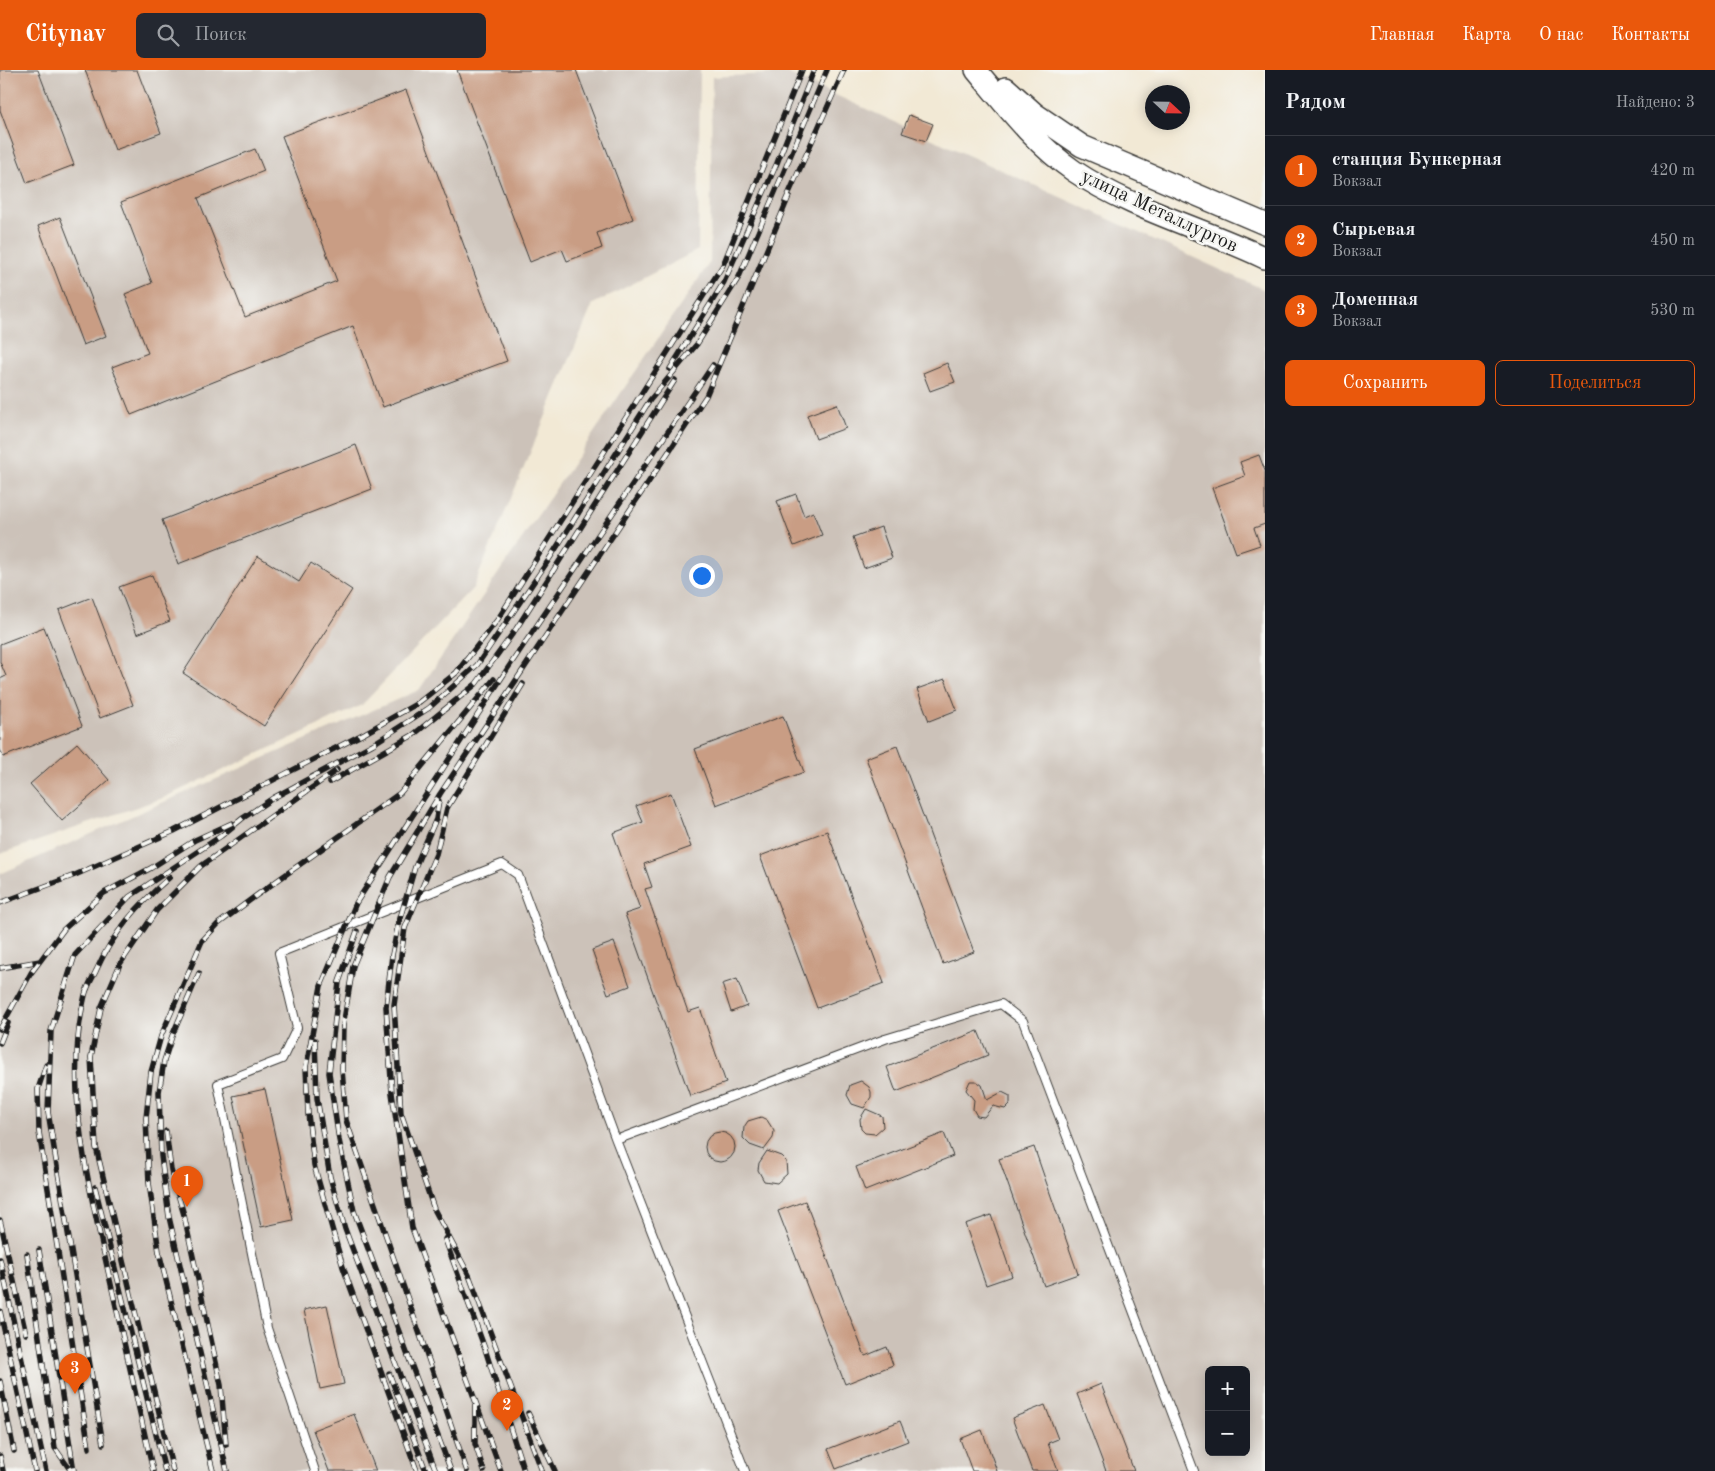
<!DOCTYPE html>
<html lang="ru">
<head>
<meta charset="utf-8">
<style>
	:root { --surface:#171b24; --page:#242831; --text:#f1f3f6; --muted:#9ea1a6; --line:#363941; --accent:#ea580c }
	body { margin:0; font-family:"Old Standard TT",serif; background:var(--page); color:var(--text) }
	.controls { position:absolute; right:15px; bottom:15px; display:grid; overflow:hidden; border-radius:8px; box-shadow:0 2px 12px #0003 }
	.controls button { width:45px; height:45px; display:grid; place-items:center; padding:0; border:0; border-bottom:1px solid var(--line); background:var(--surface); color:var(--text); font:25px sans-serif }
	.compass { position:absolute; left:1145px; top:15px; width:45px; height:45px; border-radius:50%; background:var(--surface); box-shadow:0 2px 12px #0003; rotate:112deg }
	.you { position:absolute; left:701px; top:505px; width:18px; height:18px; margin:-12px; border:4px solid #fff; border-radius:50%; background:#1a73e8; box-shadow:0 0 0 8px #1a73e833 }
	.badge { display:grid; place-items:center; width:32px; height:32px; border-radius:50%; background:var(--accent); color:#fff; font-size:16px; font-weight:700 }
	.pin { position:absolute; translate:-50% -41px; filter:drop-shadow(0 1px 2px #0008) }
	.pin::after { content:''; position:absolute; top:26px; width:18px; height:15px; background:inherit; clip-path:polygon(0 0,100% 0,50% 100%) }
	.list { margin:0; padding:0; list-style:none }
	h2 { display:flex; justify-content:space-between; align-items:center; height:65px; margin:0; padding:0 20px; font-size:21px }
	h2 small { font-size:16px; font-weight:400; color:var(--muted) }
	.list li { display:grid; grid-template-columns:32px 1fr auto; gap:15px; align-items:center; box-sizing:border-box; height:70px; padding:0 20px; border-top:1px solid var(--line) }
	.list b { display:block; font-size:19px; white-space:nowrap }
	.list p { margin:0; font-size:16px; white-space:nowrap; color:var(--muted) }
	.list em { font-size:16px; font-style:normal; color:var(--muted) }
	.actions { display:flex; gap:10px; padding:15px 20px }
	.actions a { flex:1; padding:11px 0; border:1px solid var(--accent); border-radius:8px; text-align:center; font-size:18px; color:var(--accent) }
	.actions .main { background:var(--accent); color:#fff }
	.icon { flex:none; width:28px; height:28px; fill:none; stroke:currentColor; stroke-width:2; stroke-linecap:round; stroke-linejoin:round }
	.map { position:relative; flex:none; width:1265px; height:1401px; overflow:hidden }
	header { display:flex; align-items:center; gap:30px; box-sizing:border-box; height:70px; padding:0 25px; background:var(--accent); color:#fff }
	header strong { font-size:24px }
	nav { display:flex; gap:28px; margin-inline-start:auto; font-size:18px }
	.search { width:350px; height:45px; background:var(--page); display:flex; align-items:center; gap:12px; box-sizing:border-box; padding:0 18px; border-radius:8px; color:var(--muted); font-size:19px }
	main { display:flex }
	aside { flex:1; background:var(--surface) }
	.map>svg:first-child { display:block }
	.industrial { fill:#ccc2b9; fill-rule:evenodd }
	.building { fill:#c99d84 }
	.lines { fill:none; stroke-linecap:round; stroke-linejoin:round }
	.lane-casing { stroke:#3c3b38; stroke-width:10 }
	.secondary-casing { stroke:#3c3b38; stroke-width:24 }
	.lane { stroke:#fff; stroke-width:8 }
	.secondary { stroke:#fff; stroke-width:21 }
	.rail-casing { stroke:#1c1c1c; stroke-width:5.5 }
	.rail { stroke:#f6f6f2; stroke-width:4; stroke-dasharray:11; stroke-linecap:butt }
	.labels { text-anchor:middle; stroke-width:5; stroke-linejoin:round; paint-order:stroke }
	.street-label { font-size:20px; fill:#1c1c1c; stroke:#f6f6f2 }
</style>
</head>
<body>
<header>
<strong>Citynav</strong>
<div class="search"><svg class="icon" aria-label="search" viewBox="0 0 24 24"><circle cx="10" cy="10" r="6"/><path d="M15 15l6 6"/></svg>Поиск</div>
<nav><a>Главная</a><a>Карта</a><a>О нас</a><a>Контакты</a></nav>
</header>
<main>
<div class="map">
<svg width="1265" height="1401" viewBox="0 0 1265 1401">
	<rect width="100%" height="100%" fill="#f6f6f2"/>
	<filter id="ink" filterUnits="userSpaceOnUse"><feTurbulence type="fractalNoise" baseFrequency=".02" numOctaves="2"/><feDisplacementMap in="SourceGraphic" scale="10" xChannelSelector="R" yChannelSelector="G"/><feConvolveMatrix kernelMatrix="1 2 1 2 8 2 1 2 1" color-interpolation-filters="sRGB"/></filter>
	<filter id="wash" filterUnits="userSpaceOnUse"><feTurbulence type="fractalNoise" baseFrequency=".0096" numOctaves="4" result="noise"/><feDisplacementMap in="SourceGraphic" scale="20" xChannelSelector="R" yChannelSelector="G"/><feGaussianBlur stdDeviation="1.12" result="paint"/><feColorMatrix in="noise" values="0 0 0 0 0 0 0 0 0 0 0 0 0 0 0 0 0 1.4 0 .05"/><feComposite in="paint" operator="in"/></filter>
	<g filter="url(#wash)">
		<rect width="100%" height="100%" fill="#f2e9d5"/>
		<path class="industrial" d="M0,0H700L698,180L593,234L473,518L362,635L163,728L0,784Z
			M787,3L1265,220V1401H0V804L419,620L710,192L712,7ZM1209,1300H1246V1382H1209Z"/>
		<g id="blocks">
			<path class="building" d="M0,0H38L74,95L27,113L0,40Z
				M85,0H137L161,63L115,80Z
				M457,0H576L633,149L597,163L602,178L567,191L562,179L530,192Z
				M406,20L507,291L383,337L353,256L131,345L112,297L148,283L125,224L152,213L121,132L255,79L264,101L198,128L245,247L337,211L282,66Z
				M909,45L933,54L926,71L902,63Z
				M60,147L106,266L83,275L38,156Z
				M947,293L955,312L930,321L923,303Z
				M837,334L846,358L816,369L807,345Z
				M356,375L372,419L178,494L162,450Z
				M1259,385L1265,401V454L1254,458L1260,475L1236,483L1212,418L1245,406L1240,392Z
				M796,424L804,446L813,442L822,465L794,476L777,431Z
				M881,457L892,488L864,498L853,467Z
				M258,486L299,512L311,493L352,520L264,656L183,603Z
				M152,505L170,551L137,564L119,517Z
				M92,527L133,635L100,648L59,540Z
				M44,557L82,656L3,687L0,679V609L6,606L0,592V574Z
				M945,609L957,640L929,651L917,619Z
				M783,646L804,702L716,735L695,679Z
				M77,673L109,710L62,751L30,714Z
				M897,676L974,882L943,894L866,688Z
				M671,723L691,777L644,794L652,817L645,819L688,942L700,938L726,1013L690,1026L625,844L640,839L613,763L643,752L636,736Z
				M827,761L884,913L817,938L760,786Z
				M614,872L630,916L608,924L592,880Z
				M737,909L747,936L731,942L722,914Z
				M978,961L988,985L896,1022L887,997Z
				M861,1011L869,1017L871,1022V1027L864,1038L852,1034L847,1025L850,1015Z
				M970,1011H976L982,1015L987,1030L1002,1022L1010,1026V1034L1005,1039L993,1036L984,1047L977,1046L973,1039L974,1030L966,1020Z
				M265,1019L293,1150L261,1157L233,1026Z
				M866,1039L882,1046L883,1057L875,1064L865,1063L861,1059L860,1049Z
				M761,1047L767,1050L774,1061L773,1068L764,1080L750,1075L743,1068L744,1057L748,1051Z
				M705 1077a15 15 0 1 1 30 0a15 15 0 1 1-30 0Z
				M944,1063L953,1086L865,1121L856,1097Z
				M1034,1077L1078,1204L1044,1216L999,1089Z
				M767,1081L781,1086L786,1091L787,1104L777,1113L764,1111L758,1100L759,1093Z
				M805,1131L865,1286L887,1277L893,1295L845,1314L778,1141Z
				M991,1145L1012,1206L986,1215L965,1154Z
				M327,1235L344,1314L320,1319L304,1240Z
				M1101,1314L1121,1367L1134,1401H1106L1077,1324Z
				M1045,1335L1058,1369L1048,1373L1058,1401H1032L1012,1348Z
				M354,1344L376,1401H329L313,1360Z
				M900,1351L908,1371L836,1399L828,1379Z
				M982,1360L997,1401H972L960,1369Z"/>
		</g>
	</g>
	<g filter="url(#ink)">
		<use href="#blocks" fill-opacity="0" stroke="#3c3b38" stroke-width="1"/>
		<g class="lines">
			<defs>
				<path id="lane" d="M616,1070L745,1401
					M315,1401L267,1258L218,1014L282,989L297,958L279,883L502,794L518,805L616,1070L885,969L1001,934L1023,951L1194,1401"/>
				<path id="secondary" d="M976,0C1006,36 1035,74 1074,101C1132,140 1203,158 1265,188
					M1006,18L1035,44L1082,76L1265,154"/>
			</defs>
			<use href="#lane" class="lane-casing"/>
			<use href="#secondary" class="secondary-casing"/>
			<use href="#lane" class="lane"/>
			<use href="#secondary" class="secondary"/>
			<defs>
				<path id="rail" d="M785,132L844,0
					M670,299L724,212L777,93L814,0
					M523,614L447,738L436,784L405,858L394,935L401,1043L434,1139L469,1205L542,1401
					M330,712L413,665L476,614L516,559L675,310
					M439,731L436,749L415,797L398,855L392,885L386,937L392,1023L412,1158L501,1401
					M0,833L75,805L174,761L365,663L418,633L456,603L498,549L723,195L802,0
					M357,861L339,912L329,1003L339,1070L354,1141L451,1401
					M0,898L40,891
					M199,903L172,966L164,991L159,1022L161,1086L169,1147L227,1401
					M0,959L31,903L64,859L104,823L151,798L195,770L232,753
					M315,970L317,1028L330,1107L345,1159L436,1401
					M0,973L8,953
					M46,995L38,1019L39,1062L89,1378
					M166,1061L171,1100L184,1145L221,1315L226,1375
					M95,1117L165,1401
					M0,1150L26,1264
					M445,1169L485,1279L524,1401
					M39,1180L74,1401
					M27,1184L55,1378L71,1401
					M0,1189L46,1401
					M0,1241L35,1401
					M389,1303L426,1401
					M0,1311L14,1381
					M475,1335V1374L484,1401
					M528,1343L555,1401
					M103,1374L48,1042L51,961L75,885L129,827L221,766L243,748L273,728L373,674L429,638L477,595L548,491L650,330L697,274L739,207L827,0
					M0,1386L3,1401
					M153,1401C138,1334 123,1268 108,1201C88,1112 63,1017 85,925C87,917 92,909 96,901C113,862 139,834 170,807
					M173,1401L96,1077L91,987L101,938L120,894L157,840L201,796L337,700
					M213,1401L159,1182L149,1113L146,1048L151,1002L161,966L202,871L218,854L257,825L400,723L494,609
					M417,1401L343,1197L314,1095L308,1044L306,997L321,916L356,833L508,598L713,295
					M467,1401L346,1050L342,999L343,956L353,896L390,807L440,724L706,326L789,126"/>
			</defs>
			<use href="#rail" class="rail-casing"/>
			<use href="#rail" class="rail"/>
		</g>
	</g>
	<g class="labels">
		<g class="street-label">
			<text transform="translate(1160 140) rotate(25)" y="7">улица Металлургов</text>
		</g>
	</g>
</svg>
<div class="controls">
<button>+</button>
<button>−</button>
</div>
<svg class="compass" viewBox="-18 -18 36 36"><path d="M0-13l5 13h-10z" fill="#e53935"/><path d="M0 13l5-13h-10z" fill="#9ea1a6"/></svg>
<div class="you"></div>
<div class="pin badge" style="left:187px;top:1137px">1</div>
<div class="pin badge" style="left:507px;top:1361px">2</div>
<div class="pin badge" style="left:75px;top:1324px">3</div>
</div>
<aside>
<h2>Рядом<small>Найдено: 3</small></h2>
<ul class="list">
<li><span class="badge">1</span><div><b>станция Бункерная</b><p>Вокзал</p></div><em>420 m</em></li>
<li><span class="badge">2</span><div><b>Сырьевая</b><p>Вокзал</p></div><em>450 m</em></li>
<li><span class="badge">3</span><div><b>Доменная</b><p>Вокзал</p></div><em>530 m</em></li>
</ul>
<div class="actions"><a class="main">Сохранить</a><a>Поделиться</a></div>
</aside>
</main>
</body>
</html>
